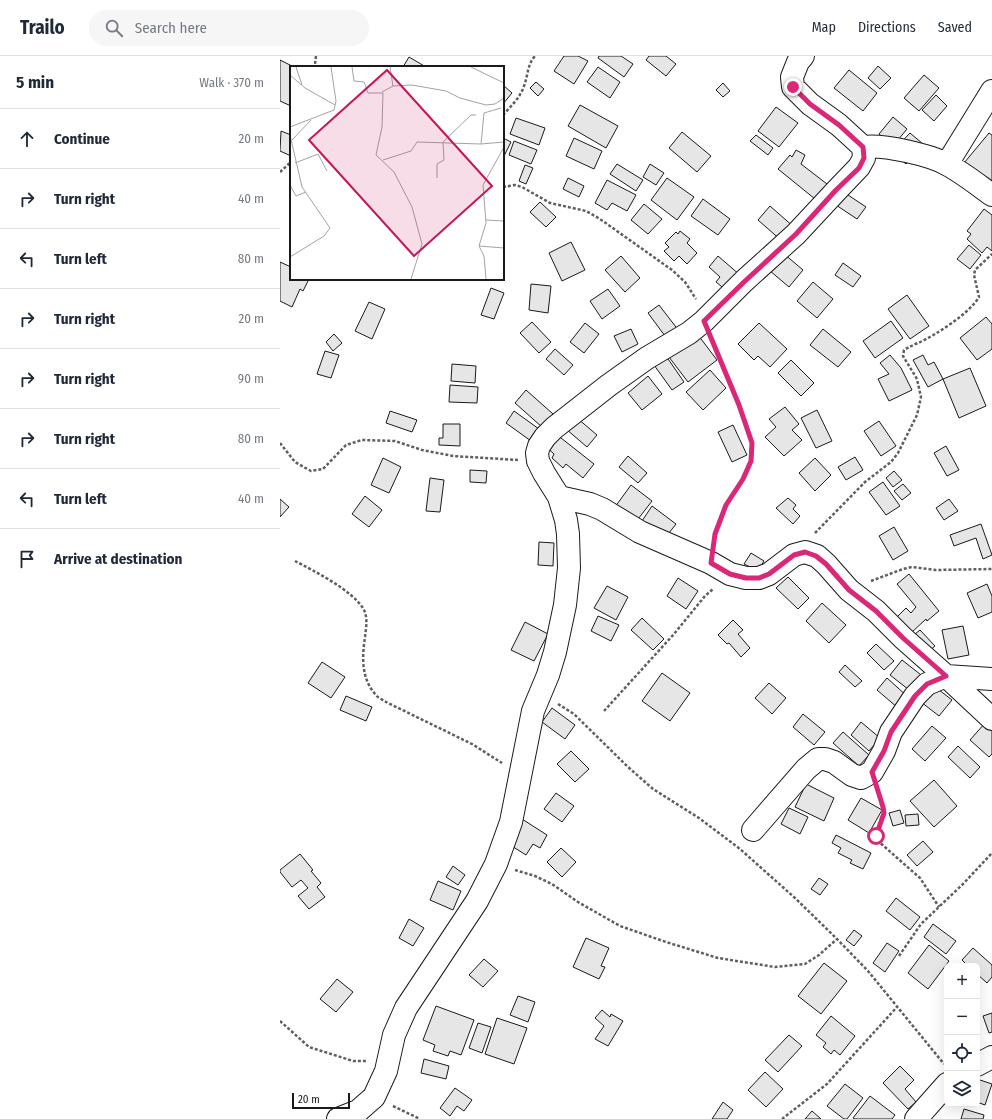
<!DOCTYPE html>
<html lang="en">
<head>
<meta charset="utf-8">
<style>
	:root { --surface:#fff; --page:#f6f6f7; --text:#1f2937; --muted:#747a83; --line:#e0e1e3 }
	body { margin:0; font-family:"Fira Sans Condensed",sans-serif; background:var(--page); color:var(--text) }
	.controls { position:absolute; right:12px; bottom:12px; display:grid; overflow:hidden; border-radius:6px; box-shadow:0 4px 16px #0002 }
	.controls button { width:36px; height:36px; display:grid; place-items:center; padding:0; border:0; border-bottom:1px solid var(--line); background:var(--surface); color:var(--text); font:20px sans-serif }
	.scale { position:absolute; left:12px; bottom:10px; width:58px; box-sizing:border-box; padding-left:4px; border:2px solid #1a1a1a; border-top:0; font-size:11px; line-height:14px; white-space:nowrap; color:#1a1a1a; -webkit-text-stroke:3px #fff; paint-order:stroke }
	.stop { position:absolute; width:12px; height:12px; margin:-9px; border:3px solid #db2777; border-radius:50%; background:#fff }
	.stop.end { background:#db2777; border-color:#fff; box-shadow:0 1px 4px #0008 }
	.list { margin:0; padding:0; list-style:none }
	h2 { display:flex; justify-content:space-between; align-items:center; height:52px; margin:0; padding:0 16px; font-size:17px }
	h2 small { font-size:13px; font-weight:400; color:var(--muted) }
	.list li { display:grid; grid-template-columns:26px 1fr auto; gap:12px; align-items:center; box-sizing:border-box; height:60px; padding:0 16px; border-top:1px solid var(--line) }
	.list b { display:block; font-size:15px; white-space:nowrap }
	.list em { font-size:13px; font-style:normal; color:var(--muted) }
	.icon { flex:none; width:22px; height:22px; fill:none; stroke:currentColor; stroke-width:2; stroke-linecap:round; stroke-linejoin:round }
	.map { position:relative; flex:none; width:712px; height:1063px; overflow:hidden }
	header { display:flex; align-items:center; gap:24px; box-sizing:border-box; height:56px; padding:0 20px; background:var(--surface); border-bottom:1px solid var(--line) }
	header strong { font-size:19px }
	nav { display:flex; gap:22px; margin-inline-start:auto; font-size:14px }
	.search { width:280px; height:36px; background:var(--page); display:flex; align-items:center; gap:10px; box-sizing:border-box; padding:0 14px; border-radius:22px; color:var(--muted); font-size:15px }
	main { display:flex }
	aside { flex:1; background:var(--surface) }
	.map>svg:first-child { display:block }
	.building { fill:#e6e6e6; stroke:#1a1a1a }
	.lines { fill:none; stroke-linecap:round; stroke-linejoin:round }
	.minor-casing { stroke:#1a1a1a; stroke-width:24 }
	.path { stroke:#5f5f5f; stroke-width:2.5; stroke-dasharray:3 2; stroke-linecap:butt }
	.minor { stroke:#fff; stroke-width:22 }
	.route { stroke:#db2777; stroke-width:5 }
	.inset-road { fill:none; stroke:#a3a3a3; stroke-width:1 }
	.view { fill:#c2185b; fill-opacity:0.15; stroke:#c2185b; stroke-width:2 }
	.inset-edge { fill:none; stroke:#1a1a1a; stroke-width:2 }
</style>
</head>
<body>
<header>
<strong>Trailo</strong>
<div class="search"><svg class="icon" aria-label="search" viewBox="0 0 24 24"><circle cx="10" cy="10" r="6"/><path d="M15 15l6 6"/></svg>Search here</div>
<nav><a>Map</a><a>Directions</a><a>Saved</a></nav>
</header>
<main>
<aside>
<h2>5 min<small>Walk · 370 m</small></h2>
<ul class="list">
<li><svg class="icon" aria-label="ahead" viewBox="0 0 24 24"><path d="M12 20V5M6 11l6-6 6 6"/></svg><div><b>Continue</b></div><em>20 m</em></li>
<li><svg class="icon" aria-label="right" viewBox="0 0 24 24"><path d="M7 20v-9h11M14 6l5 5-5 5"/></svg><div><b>Turn right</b></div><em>40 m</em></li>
<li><svg class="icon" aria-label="left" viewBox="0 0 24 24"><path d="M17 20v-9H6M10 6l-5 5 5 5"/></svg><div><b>Turn left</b></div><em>80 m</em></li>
<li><svg class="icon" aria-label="right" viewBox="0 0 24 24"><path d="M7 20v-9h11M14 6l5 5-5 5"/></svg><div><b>Turn right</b></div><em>20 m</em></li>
<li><svg class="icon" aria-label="right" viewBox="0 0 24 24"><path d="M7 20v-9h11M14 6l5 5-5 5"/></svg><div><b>Turn right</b></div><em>90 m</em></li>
<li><svg class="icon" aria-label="right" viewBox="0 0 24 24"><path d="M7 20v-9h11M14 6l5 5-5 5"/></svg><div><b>Turn right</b></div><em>80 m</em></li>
<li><svg class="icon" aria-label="left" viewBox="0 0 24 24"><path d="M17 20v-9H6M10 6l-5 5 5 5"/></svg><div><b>Turn left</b></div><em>40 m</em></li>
<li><svg class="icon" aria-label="arrive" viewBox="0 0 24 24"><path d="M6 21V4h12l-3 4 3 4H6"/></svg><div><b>Arrive at destination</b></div></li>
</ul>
</aside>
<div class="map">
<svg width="712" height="1063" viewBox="0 0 712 1063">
	<rect width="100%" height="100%" fill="#fff"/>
	<path class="building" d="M284,0H298L308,5L294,28L274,15Z
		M319,0H341L353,8L344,21L318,2Z
		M369,0H386L396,8L386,20L366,4Z
		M129,1L146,11H123Z
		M0,4L14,11H11V50L0,45Z
		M598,10L611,22L600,33L588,22Z
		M318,11L340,26L330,42L307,26Z
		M569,14L597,37L583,55L554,32Z
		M644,19L659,32L639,55L624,42Z
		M256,26L264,33L258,40L250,32Z
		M443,27L450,35L443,41L436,34Z
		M223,29L232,37L223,48Z
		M656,39L667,50L654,65L642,54Z
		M300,49L338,70L326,92L288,70Z
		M496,51L518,67L499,91L478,75Z
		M613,61L627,73L613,90L599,78Z
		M236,62L265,72L259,89L230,78Z
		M1,75L11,79V100L0,95Z
		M402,76L431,100L417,116L389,92Z
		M630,77L643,88L626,108L612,96Z
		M709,77L712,79V131L684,107Z
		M476,79L493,92L488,99L470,85Z
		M223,82L231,86L223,102Z
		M294,82L322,95L314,113L286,100Z
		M234,85L257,94L251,108L229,99Z
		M516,94L525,99L521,108L547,128L535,143L498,113L510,99L512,101Z
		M337,108L363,124L356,135L330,118Z
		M370,108L384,117L376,129L363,121Z
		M245,109L253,112L246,128L239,125Z
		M288,122L304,130L299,141L283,133Z
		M387,122L414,141L397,164L371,144Z
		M327,124L356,139L347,155L332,147L327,154L315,147Z
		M562,135L586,151L577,163L553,147Z
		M423,143L450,163L438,179L411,160Z
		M260,146L276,161L266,171L250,156Z
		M364,148L382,163L368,178L351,164Z
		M490,150L515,172L503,186L478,164Z
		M704,153L712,159V195L707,191L702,197L687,183L691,178L687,175Z
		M400,175L410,183L407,187L417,197L407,208L399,200L394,205L384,195L389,191L385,187L396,176L398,178Z
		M291,186L305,214L282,225L269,197Z
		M689,189L701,199L690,213L677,203Z
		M503,197L523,214L509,231L489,214Z
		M341,200L360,222L345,236L325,214Z
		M438,200L460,219L447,235L436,226L440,221L429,211Z
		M0,206L11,211V223H29L23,235L20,233L12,251L0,245Z
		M563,207L581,220L573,231L555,219Z
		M533,226L553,243L537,262L517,245Z
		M251,228L271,230L268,257L249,254Z
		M211,232L224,237L214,263L201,259Z
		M328,233L340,250L322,263L310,245Z
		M627,239L649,270L630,283L608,253Z
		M89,246L105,253L92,283L75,275Z
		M379,249L399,275L388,284L368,257Z
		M706,261L712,268V293L697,304L680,282Z
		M611,265L623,282L595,302L583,285Z
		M252,266L271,286L259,297L240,277Z
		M305,267L319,278L304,297L290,286Z
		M479,267L507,293L490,311L478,300L474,304L458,288Z
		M351,273L358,288L342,296L334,280Z
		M543,273L571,296L558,311L530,289Z
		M54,278L62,287L53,295L46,286Z
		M418,279L437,304L408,326L389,301Z
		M275,293L293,309L284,319L266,303Z
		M45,295L59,299L51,322L37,318Z
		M610,299L621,312L632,334L609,345L598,323L609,318L600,307Z
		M643,299L648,309L654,306L663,323L648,331L633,304Z
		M386,300L404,326L392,334L374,309Z
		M511,304L534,327L521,340L498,317Z
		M172,308L196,310L195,327L171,325Z
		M690,312L706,350L679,362L663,323Z
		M430,314L446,332L423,354L406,336Z
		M368,320L382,338L362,354L348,337Z
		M170,329L198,331L197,347L169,346Z
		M246,334L273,358L262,371L235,347Z
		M505,351L519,368L512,374L522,384L504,400L485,381L496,371L489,363Z
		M537,354L552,385L536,392L521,362Z
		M110,355L137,364L132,376L106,367Z
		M234,355L259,373L251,385L226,367Z
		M297,362L317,379L307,391L286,373Z
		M599,365L616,390L601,400L584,375Z
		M163,368H180V390L159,389V382H163Z
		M453,369L467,399L452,406L438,376Z
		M276,378L314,408L303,422L286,408L283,412L272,402L274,398L266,391Z
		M666,390L679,414L667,420L654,397Z
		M348,400L367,417L358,427L339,411Z
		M575,401L583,414L566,424L558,411Z
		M103,402L121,411L109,437L91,429Z
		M535,402L551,419L535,435L519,417Z
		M190,414L207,415L206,427L190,426Z
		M614,415L622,424L613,431L606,422Z
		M150,422L164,424L160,456L146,455Z
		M603,426L620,450L606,459L589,436Z
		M623,428L631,437L622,444L614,435Z
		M351,429L372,445L355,467L335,451Z
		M85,440L102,454L89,471L72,458Z
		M508,442L516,449L513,453L520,460L513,468L496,452Z
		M0,443L9,451L0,461Z
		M669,443L678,455L664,464L656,452Z
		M372,450L396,468L385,482L362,465Z
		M701,468L712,499L703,503L696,482L674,490L670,479Z
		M614,471L628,495L613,504L599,480Z
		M259,486L274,487L273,510L258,509Z
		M471,497L484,505L478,515L464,508Z
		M629,518L659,555L647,565L646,563L631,577L617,561L626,552L631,557L636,551L617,528Z
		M508,521L529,542L518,553L496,532Z
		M398,522L418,535L406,553L387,540Z
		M707,528L712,540V556L698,562L687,537Z
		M327,530L348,541L336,564L314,552Z
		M542,547L566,569L549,587L526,565Z
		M318,560L339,569L331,585L311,575Z
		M362,562L384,583L373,594L351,574Z
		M453,564L463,574L458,578L470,592L461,601L449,587L447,588L438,579Z
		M245,566L268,578L254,605L231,594Z
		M683,570L689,599L668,603L662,574Z
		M640,574L655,590L643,600L629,583Z
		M596,588L614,605L604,614L587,597Z
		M622,604L645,622L633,637L610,619Z
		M42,606L65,621L51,642L28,627Z
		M565,609L582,625L575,631L559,616Z
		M382,617L410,637L390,665L362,645Z
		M607,622L628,641L618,652L597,634Z
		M489,627L506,642L492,658L475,642Z
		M654,630L672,644L659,660L641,646Z
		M66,640L92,651L86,665L60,654Z
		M272,652L295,669L285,683L262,666Z
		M523,658L545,676L534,689L513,671Z
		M581,666L600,682L589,695L571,679Z
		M705,667L712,674V698L709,701L690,684Z
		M652,670L666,682L645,705L632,693Z
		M563,676L589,699L579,710L553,687Z
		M678,690L700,711L690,722L668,701Z
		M291,695L309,713L295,726L277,708Z
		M654,724L677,750L654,771L630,745Z
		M526,728L554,742L544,765L515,751Z
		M276,737L294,750L282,766L264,753Z
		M581,742L602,754L589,777L568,764Z
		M509,752L528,761L520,778L501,768Z
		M620,754L624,767L613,770L609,757Z
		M638,758L639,769L626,770L625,759Z
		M242,763L267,779L260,792L253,788L246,799L227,787Z
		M556,779L591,797L583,813L570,807L572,804L558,797L561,792L552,787Z
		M643,785L653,796L637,810L627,799Z
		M281,792L296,806L282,821L267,806Z
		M20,798L33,814L31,815L41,827L37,831L45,841L29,853L18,840L28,832L21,824L12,831L0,816V814Z
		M173,810L185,819L178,829L166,821Z
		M539,822L548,828L540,839L531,833Z
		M158,825L181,835L173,854L150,844Z
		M616,842L640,861L630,874L606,855Z
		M129,863L144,872L133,890L119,882Z
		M653,868L676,885L666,898L644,881Z
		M574,874L582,880L574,890L566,884Z
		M306,882L329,892L321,910L325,911L319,923L293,911Z
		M607,887L619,895L605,916L593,907Z
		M649,889L669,905L648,933L628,917Z
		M693,892L712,909V921L707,927L697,918V910H688L682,904Z
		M204,903L218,915L203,931L189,919Z
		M544,907L567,925L541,958L518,940Z
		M57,923L73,936L56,956L40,943Z
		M238,940L255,946L248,966L230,959Z
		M156,950L194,964L181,999L170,995L168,1000L153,995L155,989L143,984Z
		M322,954L330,961L331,958L343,965L328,990L315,983L324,970L315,962Z
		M712,957V976L709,977L703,960Z
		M551,960L575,980L560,999L554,994L551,998L543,991L546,987L536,979Z
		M217,962L247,972L234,1008L205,998Z
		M198,967L211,971L202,997L189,992Z
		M509,979L522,990L498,1016L485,1004Z
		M144,1003L169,1010L166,1023L141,1017Z
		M620,1010L634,1024L625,1033L636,1046L628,1053L603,1027Z
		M485,1016L503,1033L486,1051L468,1034Z
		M697,1023L712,1028L705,1049L697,1046Z
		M565,1028L583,1042L567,1063H564L547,1050Z
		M175,1032L192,1044L184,1055L177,1050L170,1060L160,1052Z
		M590,1040L615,1059L612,1063H575L573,1062Z
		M443,1046L453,1054L447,1063H432Z
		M684,1053L704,1059L703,1063H681Z
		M532,1055L541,1063H525Z"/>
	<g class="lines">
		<defs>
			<path id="minor" d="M583,91C603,88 651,99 668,109C683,117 698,129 712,139
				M667,108L712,35
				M279,441L310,448L322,453L360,476L431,507L450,518L466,522H479L489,518L514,499L525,496L537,500L546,508L569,534L596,555L623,582L666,620L712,663
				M473,774L526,713L538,703H545L554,706L572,719L581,722L592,716L604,695L611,676L635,640L647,628L666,620L712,623
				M697,1009L712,1001
				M58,1063L78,1055L94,1041L106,1015L114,979L126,952L197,845L216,808L231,766L253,655L268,619L275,596L285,549L289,512L288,478L286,464L279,441L264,417L258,405L257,397L259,390L265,381L274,372L329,329L367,302L409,277L424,265L464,225L516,178L557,134L579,111L584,102L583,91L559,69L530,48L513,31L512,21L518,6L523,0
				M636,1063L667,1028"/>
		</defs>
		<use href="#minor" class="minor-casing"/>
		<path class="path" d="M36,0L35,8L37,11
			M223,59C231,50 240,42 244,30C248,20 247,9 255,0
			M0,116L11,106
			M223,131L235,129L242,131L270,147L306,155L320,163L392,214L405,226L416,243
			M433,285L459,349L472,387L471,405L463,423L446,449L435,479L434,486
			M0,387L15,406L31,415L43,413L66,389L82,384L115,385L142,394L173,400L238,404
			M535,477L585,426L611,406L618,397L637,359L641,341L637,323L623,300L624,294C629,291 633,289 638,287C656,279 690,257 699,241L694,219L695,214L712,198
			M15,505C34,515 74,535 84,554C88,563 86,572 85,581C82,601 81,623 96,639C98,642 103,644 106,646L192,688L222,707
			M591,525L623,513L632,511L656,514L712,513
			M278,648L294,658L348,711L373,733L419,762L460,793L515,842L557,883L588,915L664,1008
			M324,655L394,578L425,540L433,533
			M598,736C600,742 604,749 604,756C603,766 594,775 598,785L640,822L659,851
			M235,814L255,820L272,828L298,846L340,870L386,886L438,902L495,911L525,908L539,899L557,883
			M619,900L641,868L683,828L712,797
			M0,965L29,991L73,1005H87
			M113,1050L140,1063
			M502,1063L547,1028L617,951"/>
		<use href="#minor" class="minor"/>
	</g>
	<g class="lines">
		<path class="route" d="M513,31L530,48L559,69L583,91L584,102L579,112L556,134L516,178L464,226L424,265L459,349L472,387L471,405L463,423L446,449L435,478L431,507L450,518L466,522H479L489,518L514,499L525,496L536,500L546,508L569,534L596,555L623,582L666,620L647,628L635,640L611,676L604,695L592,716L603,751L604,757L596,780"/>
	</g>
	<g transform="translate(10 10)">
		<rect width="214" height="214" fill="#fff"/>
		<path class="inset-road" d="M6,1L12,19M62,1L64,15L74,16L78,27H93L92,61L86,89L104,106L122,141L132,178L121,213M100,1L103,20M181,1L214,17M0,9L15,22L45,39M92,26L103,20L122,19L156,25L170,32L196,39L205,38L214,32M0,61L44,44L46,35L41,1M0,69L12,121L40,162L34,170L0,191M2,74L21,54M191,78L194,47L211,42M93,94L121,85L127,76L191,78L214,76M5,97L28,88L37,105M147,112V98L154,94L153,76L181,49H186M0,119L6,130L16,126M196,154L214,155M189,180L214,182M196,213L194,190L189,180L196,157L193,119L214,81"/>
		<path class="view" d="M97,4L202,120L124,190L19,74Z"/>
		<rect width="214" height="214" class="inset-edge"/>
	</g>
</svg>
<div class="controls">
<button>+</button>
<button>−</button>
<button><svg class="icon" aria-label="locate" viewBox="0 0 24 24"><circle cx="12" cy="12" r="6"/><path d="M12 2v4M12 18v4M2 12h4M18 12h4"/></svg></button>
<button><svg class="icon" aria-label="layers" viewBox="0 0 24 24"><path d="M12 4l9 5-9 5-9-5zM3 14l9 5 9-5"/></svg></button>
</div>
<div class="scale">20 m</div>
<div class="stop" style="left:596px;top:780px"></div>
<div class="stop end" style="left:513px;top:31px"></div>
</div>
</main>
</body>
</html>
